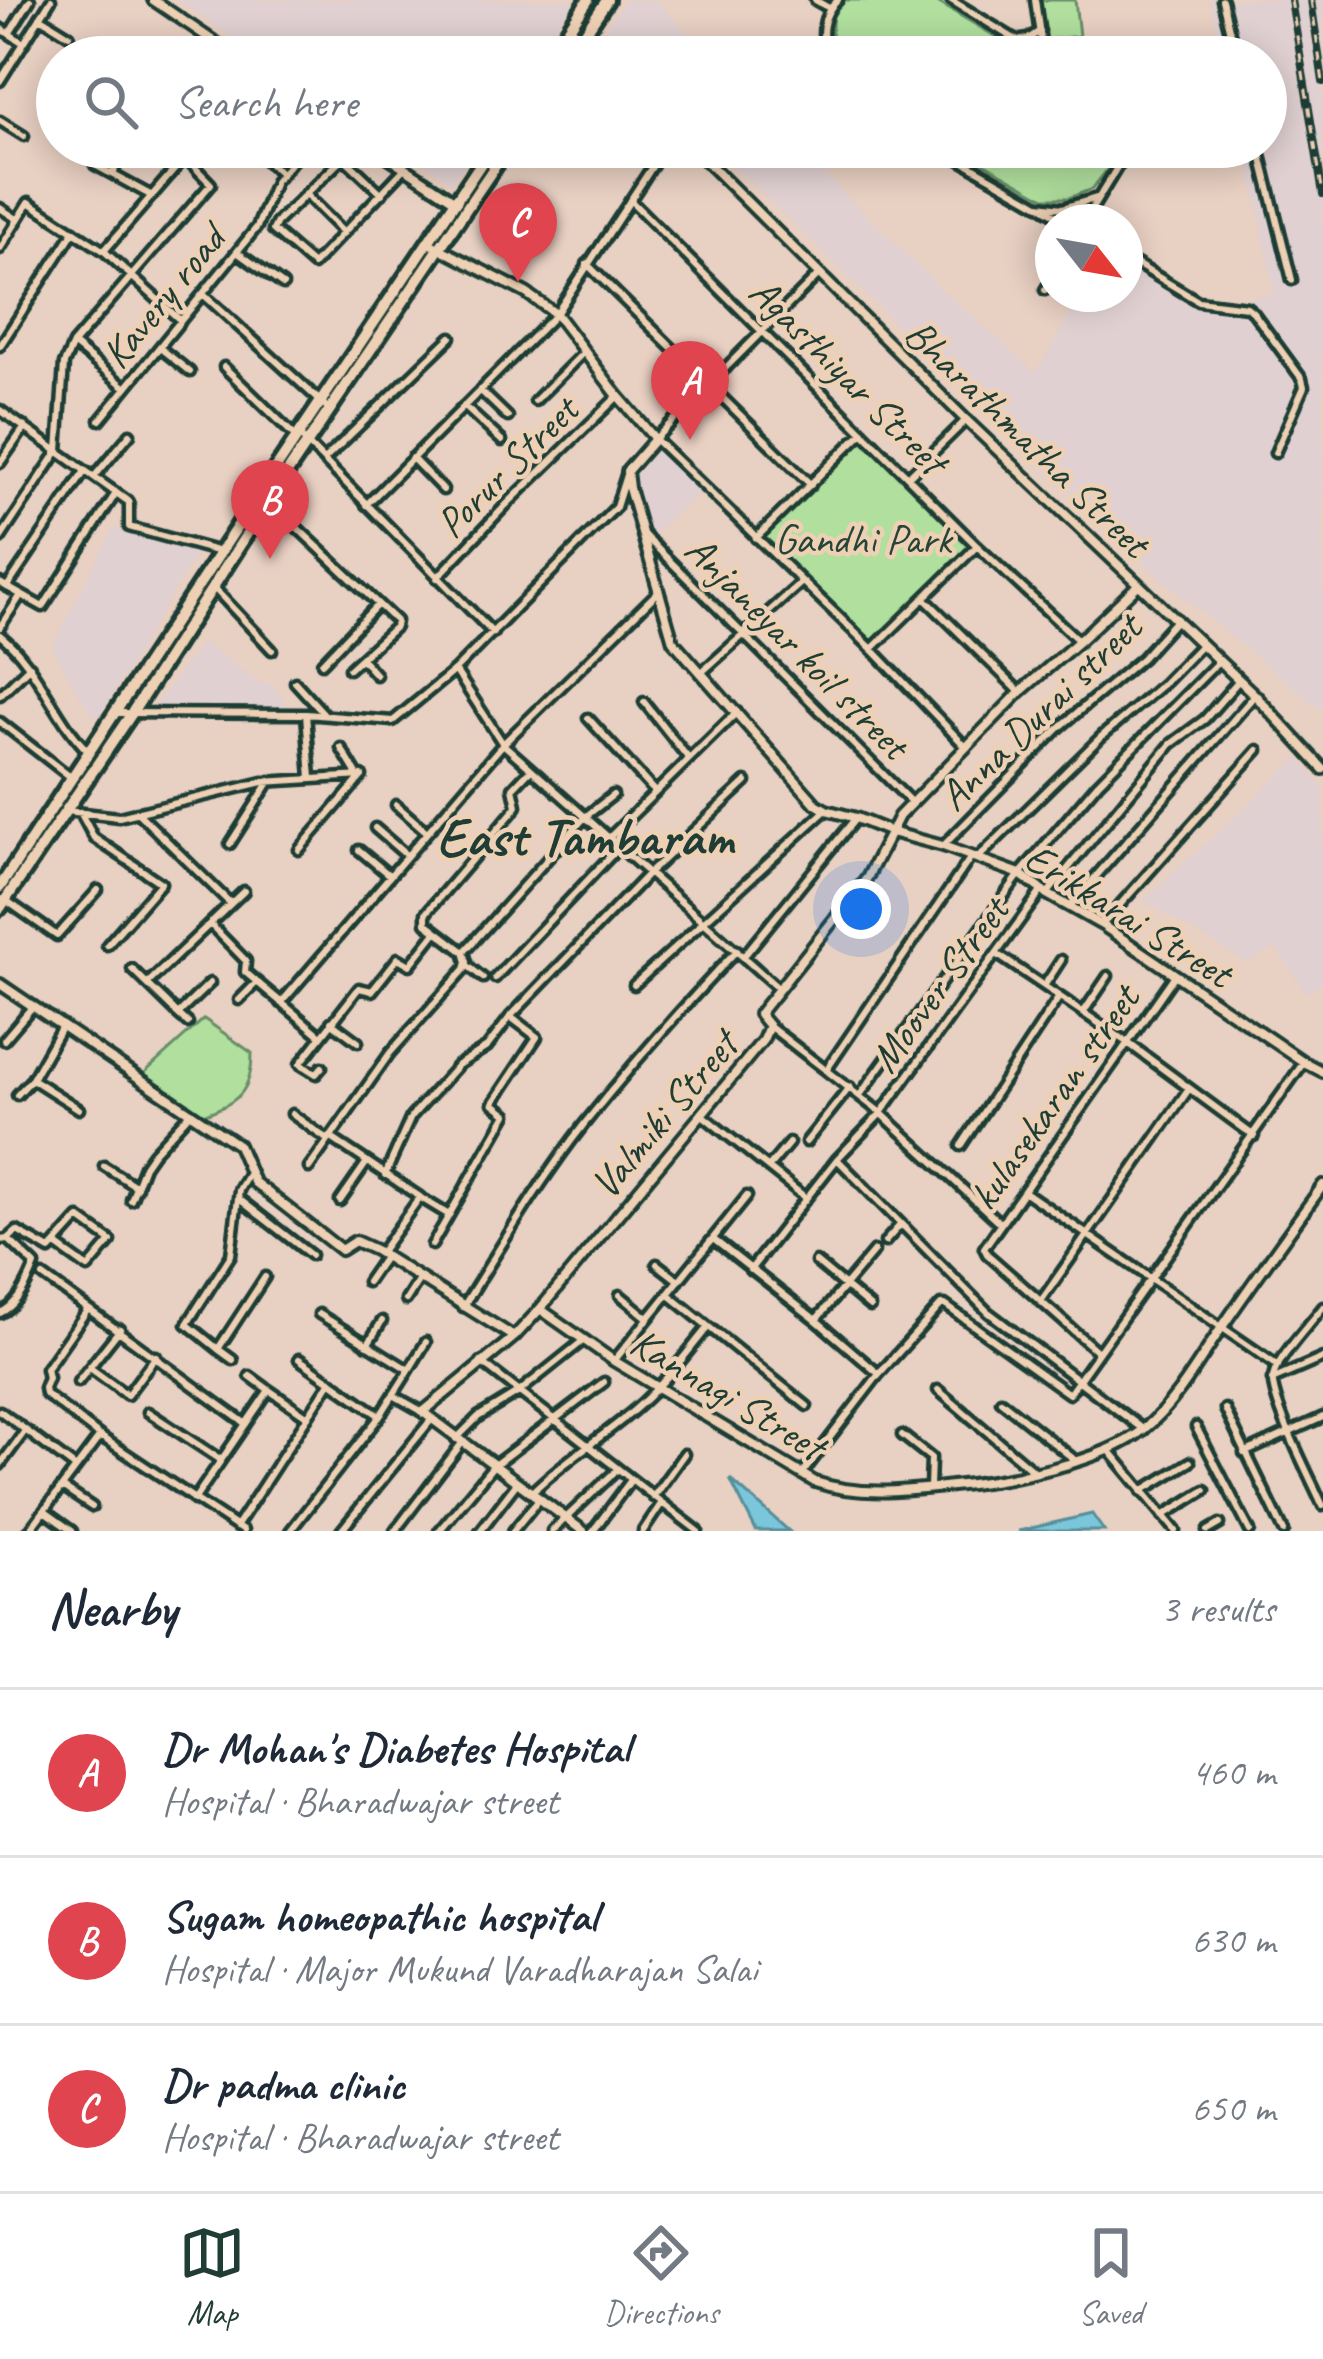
<!DOCTYPE html>
<html lang="en">
<head>
<meta charset="utf-8">
<style>
	:root { --surface:#fff; --page:#f6f6f7; --text:#1f2937; --muted:#747a83; --line:#e0e1e3; --accent:#1f3d34 }
	body { margin:0; font-family:Caveat,sans-serif; background:var(--page); color:var(--text) }
	.compass { position:absolute; left:1035px; top:204px; width:108px; height:108px; border-radius:50%; background:var(--surface); box-shadow:0 6px 30px #0003; rotate:121deg }
	.you { position:absolute; left:861px; top:909px; width:42px; height:42px; margin:-30px; border:9px solid #fff; border-radius:50%; background:#1a73e8; box-shadow:0 0 0 18px #1a73e833 }
	.badge { display:grid; place-items:center; width:78px; height:78px; border-radius:50%; background:var(--accent); color:#fff; font-size:39px; font-weight:700 }
	.pin { position:absolute; translate:-50% -99px; filter:drop-shadow(0 3px 6px #0008) }
	.pin::after { content:''; position:absolute; top:63px; width:42px; height:36px; background:inherit; clip-path:polygon(0 0,100% 0,50% 100%) }
	.list { margin:0; padding:0; list-style:none }
	h2 { display:flex; justify-content:space-between; align-items:center; height:156px; margin:0; padding:0 48px; font-size:51px }
	h2 small { font-size:39px; font-weight:400; color:var(--muted) }
	.list li { display:grid; grid-template-columns:78px 1fr auto; gap:36px; align-items:center; box-sizing:border-box; height:168px; padding:0 48px; border-top:3px solid var(--line) }
	.list b { display:block; font-size:45px; white-space:nowrap }
	.list p { margin:0; font-size:39px; white-space:nowrap; color:var(--muted) }
	.list em { font-size:39px; font-style:normal; color:var(--muted) }
	.icon { flex:none; width:66px; height:66px; fill:none; stroke:currentColor; stroke-width:2; stroke-linecap:round; stroke-linejoin:round }
	.map { position:relative; flex:none; width:1323px; height:1531px; overflow:hidden }
	.search { position:absolute; background:var(--surface); box-shadow:0 6px 30px #0003; left:36px; right:36px; top:36px; height:132px; display:flex; align-items:center; gap:30px; box-sizing:border-box; padding:0 42px; border-radius:66px; color:var(--muted); font-size:45px }
	.sheet { height:660px; background:var(--surface) }
	nav { display:flex; justify-content:space-around; align-items:center; box-sizing:border-box; height:168px; border-top:3px solid var(--line); background:var(--surface); font-size:33px; color:var(--muted) }
	nav a { display:grid; justify-items:center; gap:6px }
	nav .on { color:var(--accent) }
	.map>svg:first-child { display:block }
	.built { fill:#e0d0d2 }
	.green { fill:#b0df9e; stroke:#688e69; stroke-width:3 }
	.water { fill:#7cc6dc; stroke:#578f99; stroke-width:3 }
	.lines { fill:none; stroke-linecap:round; stroke-linejoin:round }
	.minor-casing { stroke:#1f3d34; stroke-width:15 }
	.tertiary-casing { stroke:#1f3d34; stroke-width:16 }
	.primary-casing { stroke:#1f3d34; stroke-width:20 }
	.minor { stroke:#eed0b4; stroke-width:6 }
	.tertiary { stroke:#eed0b4; stroke-width:8 }
	.primary { stroke:#eed0b4; stroke-width:10 }
	.rail-casing { stroke:#1f3d34; stroke-width:8 }
	.rail { stroke:#eed0b4; stroke-width:3; stroke-dasharray:9; stroke-linecap:butt }
	.labels { text-anchor:middle; stroke-width:9; stroke-linejoin:round; paint-order:stroke }
	.street-label { font-size:42px; fill:#1f3d34; stroke:#eed0b4 }
	.park-label { font-size:42px; fill:#264539; stroke:#eed0b4 }
	.district-label { font-size:54px; font-weight:bold; fill:#1f3d34; stroke:#eed0b4 }
</style>
</head>
<body>
<div class="map">
<svg width="1323" height="1531" viewBox="0 0 1323 1531">
	<rect width="100%" height="100%" fill="#e8d0c2"/>
	<filter id="ink" filterUnits="userSpaceOnUse"><feTurbulence type="fractalNoise" baseFrequency=".00833" numOctaves="2"/><feDisplacementMap in="SourceGraphic" scale="24" xChannelSelector="R" yChannelSelector="G"/><feConvolveMatrix kernelMatrix="1 2 1 2 8 2 1 2 1" color-interpolation-filters="sRGB"/></filter>
	<g filter="url(#ink)">
		<path class="built" d="M177,0H575L536,57H263Z
			M626,0H655L710,57H618L598,38Z
			M1209,0H1323V704L1318,708L1108,535L800,229L713,147H797L939,287L1036,373L1082,294H1125V264L1206,308L1275,293L1245,147H1266V57H1224Z
			M399,147H476L452,182Z
			M657,447L701,490L653,534L646,526L629,471Z
			M113,529L197,552L99,717L89,712L52,647Z
			M203,642L260,683H272L290,711L151,710Z
			M1298,758L1323,788V916L1319,919L1323,926V983L1306,993L1276,948L1246,962L1144,901Z"/>
		<path class="green" d="M845,0H934L1030,57H830L833,12Z
			M1040,0H1075L1079,36L1045,40Z
			M955,147H1117L1118,149L1107,170L1092,189L1069,198H1045Z
			M863,432L974,543L874,648L756,538Z
			M204,1019L252,1053C252,1094 236,1103 200,1116L141,1076Z"/>
		<path class="water" d="M730,1479L789,1531H756Z
			M1092,1514L1104,1531H1018L1023,1530Z"/>
		<g class="lines">
			<defs>
				<path id="minor" d="M815,0L829,8
					M951,0L1044,57
					M1035,0L1043,56
					M1222,0L1236,57
					M40,17L69,35
					M0,28L22,42
					M9,34L30,0
					M1017,41L1028,39L1040,31
					M825,57C822,35 820,16 838,0
					M0,81L51,0
					M0,121L24,136
					M250,147L282,174
					M938,147L1039,205L1063,208L1097,198
					M1259,147L1292,280
					M346,160L360,147
					M95,165L152,196
					M114,174L115,168L130,147
					M305,194L344,233
					M382,194L346,160H341L277,222L273,230L313,265L405,168
					M630,200L977,546L1079,641
					M0,208L17,219
					M1044,208L1067,222
					M1084,222L1124,156V147
					M0,249L29,202L104,251L180,320
					M104,251L194,147
					M237,252L283,285
					M1125,257L1198,301L1247,307L1253,312L1302,379L1304,387L1275,453
					M587,264L811,485
					M819,274L655,439L872,649L965,746
					M1045,290L1053,277
					M204,295L330,410
					M73,344L126,388
					M0,346L74,231
					M160,348L190,372
					M224,367L297,438
					M480,390L508,417
					M535,401L584,352
					M464,406L502,441
					M0,410L129,502V527L220,552
					M100,420L257,227L275,182L304,147
					M299,435L493,633
					M412,458L443,490
					M324,460L451,337
					M0,463L25,427
					M909,476L966,420
					M94,477L130,434
					M269,501L396,621L395,627L349,669
					M366,505L556,314L665,147
					M644,535L911,802
					M756,538L863,432
					M0,539L58,451L64,364L73,344L211,184L185,157
					M437,578L506,505L618,396
					M0,583L43,607L116,493
					M7,587L85,471
					M213,587L272,650
					M924,598L1020,692
					M0,627L21,595
					M0,635C39,666 53,717 88,751
					M873,648L977,546
					M361,658L376,675
					M322,663L378,604
					M455,670L503,744L778,988
					M702,672L802,582
					M295,682L325,715
					M0,695L30,666
					M644,702L689,759
					M116,713L306,714L393,721L455,670L616,507L626,475
					M306,714L311,778
					M588,718L655,792
					M0,722L73,779
					M341,748L358,776
					M396,805L427,832
					M66,811L119,817L263,782L362,776
					M80,812L94,838L161,883L107,945
					M137,812L229,902
					M375,828L406,855
					M608,839L737,712
					M230,844L270,781
					M943,846L1060,727L1142,658L1177,619
					M299,850L362,776
					M359,850L389,875
					M977,859L1102,736L1163,684L1202,644
					M1042,890L881,1113L837,1159L988,1312L1144,1430
					M1047,894L1171,744L1205,719L1239,680
					M7,901L57,936L98,890
					M1070,906L1255,695
					M210,924L246,961L245,972L320,1035
					M1102,925L1258,750
					M464,952L426,923V913L515,809L517,806L513,788L530,770
					M998,955L1128,1043L1254,1136
					M744,956L855,819
					M467,965L483,978
					M132,969L178,1014L210,983
					M495,978L618,848
					M147,984L244,891
					M634,985L826,810
					M1044,986L1061,960
					M239,1000L257,982
					M281,1003L503,744L658,592
					M1083,1013L1108,976
					M178,1014L188,1023
					M331,1022L358,1042
					M769,1026L881,1113L1001,1224
					M4,1040L33,1006
					M322,1067L316,1074L300,1064L359,988L372,991L398,958L410,965L436,932
					M827,1069L971,857
					M32,1079L79,1109
					M17,1095L32,1079L62,1026
					M860,1095L1020,874L1098,783L1219,661
					M292,1114L328,1140
					M701,1114L806,1198
					M330,1137L420,1197L380,1253
					M806,1142L850,1087
					M961,1146L1059,997
					M104,1166L137,1187
					M769,1167L789,1143
					M309,1168L390,1053L465,969L467,962L464,952L585,817L613,795
					M249,1173L239,1190L231,1255L187,1324L218,1349L265,1277
					M385,1175L411,1117L458,1065L487,1047L510,1017L649,873L746,782
					M1025,1192L1278,1366
					M421,1198L449,1215
					M239,1199L311,1255
					M131,1200L144,1166L153,1153L190,1113
					M340,1201L367,1162
					M8,1239L17,1231L50,1250L79,1218L111,1241L88,1268L56,1245
					M713,1239L816,1320L879,1374
					M0,1240L8,1239L35,1265C28,1283 17,1306 0,1313
					M885,1242L901,1224
					M432,1245L507,1114L493,1103L537,1037L512,1018
					M816,1262L870,1307
					M657,1264L679,1281
					M750,1270L837,1159
					M43,1276L246,1424
					M367,1282L385,1256
					M668,1294L807,1406
					M620,1295L648,1318
					M406,1300L420,1278
					M1041,1301L1189,1089
					M463,1307C502,1245 540,1180 585,1123C633,1063 684,1006 737,950
					M1323,1307C1311,1323 1274,1361 1273,1379C1271,1402 1312,1481 1323,1506
					M88,1309L46,1369L48,1378L44,1388L45,1394L100,1436
					M816,1320L874,1251
					M367,1345L382,1321
					M218,1349L233,1360
					M1098,1352L987,1254L984,1248L1175,975
					M299,1359L380,1416
					M614,1361L747,1196
					M481,1362L698,1531
					M90,1368L127,1395L156,1356
					M409,1370L426,1342
					M250,1376L269,1390
					M1272,1380L1323,1358
					M78,1382L120,1329
					M938,1390L1036,1473
					M395,1396L423,1412
					M1001,1401L1075,1460
					M1225,1409L1284,1531
					M0,1411L76,1468
					M148,1412L221,1460
					M1196,1427L1250,1531
					M902,1435L931,1458L930,1488
					M456,1439L478,1417L519,1392L584,1340
					M1109,1450L1176,1531
					M1244,1453L1323,1417
					M0,1465L25,1431
					M802,1474L879,1374L941,1305H945L1069,1394L1304,1062
					M62,1487L92,1507
					M1142,1491L1190,1462
					M531,1493C563,1461 599,1440 633,1411C662,1387 684,1356 708,1327
					M653,1497L684,1454
					M194,1500L269,1390L308,1417
					M44,1511L72,1531
					M1163,1516L1205,1490
					M236,1527L331,1381
					M29,1531L100,1436L243,1531
					M290,1531L380,1416L409,1370L319,1314
					M341,1531L431,1420
					M395,1531L462,1443
					M439,1531L493,1466L604,1382
					M480,1531L517,1483
					M513,1531L539,1499
					M552,1531L618,1469
					M593,1531L631,1480
					M643,1531L661,1504
					M1208,1531L1220,1524"/>
				<path id="tertiary" d="M153,0L237,57
					M569,28L602,57
					M373,147L457,202
					M692,147L966,420L1255,695L1323,769
					M429,243L526,293L556,314L618,396L655,439L627,471L629,488L673,641L816,804L826,810L856,818L891,832L943,846L1020,874L1047,894L1102,925L1304,1062L1323,1072
					M0,984L238,1145L254,1182L341,1250L355,1241L375,1250L514,1337
					M540,1309L614,1361L815,1482C859,1497 907,1491 952,1486C1005,1481 1103,1463 1144,1429C1176,1403 1199,1361 1222,1327C1255,1279 1289,1232 1323,1185
					M583,1531L423,1412L514,1337L540,1309L763,1040L769,1026L759,1014L867,878L899,816L1020,692L1079,641L1138,585"/>
				<path id="primary" d="M550,57L588,0
					M569,57L607,0
					M0,887L260,492L492,147
					M0,908L132,713L270,498L508,147"/>
			</defs>
			<use href="#minor" class="minor-casing"/>
			<use href="#tertiary" class="tertiary-casing"/>
			<use href="#primary" class="primary-casing"/>
			<use href="#minor" class="minor"/>
			<use href="#tertiary" class="tertiary"/>
			<use href="#primary" class="primary"/>
			<defs>
				<path id="rail" d="M1291,0L1323,194
					M1311,0L1323,82"/>
			</defs>
			<use href="#rail" class="rail-casing"/>
			<use href="#rail" class="rail"/>
		</g>
	</g>
	<g class="labels">
		<g class="street-label">
			<text transform="translate(162 296) rotate(-51)" y="15">Kavery road</text>
			<text transform="translate(849 375) rotate(45)" y="15">Agasthiyar Street</text>
			<text transform="translate(1028 437) rotate(44)" y="15">Bharathmatha Street</text>
			<text transform="translate(506 466) rotate(-45)" y="15">Porur Street</text>
			<text transform="translate(798 646) rotate(45)" y="15">Anjaneyar koil street</text>
			<text transform="translate(1039 711) rotate(-44)" y="15">Anna Durai street</text>
			<text transform="translate(1129 914) rotate(32)" y="15">Erikkarai Street</text>
			<text transform="translate(938 984) rotate(-54)" y="15">Moover Street</text>
			<text transform="translate(1053 1097) rotate(-55)" y="15">kulasekaran street</text>
			<text transform="translate(663 1114) rotate(-50)" y="15">Valmiki Street</text>
			<text transform="translate(728 1393) rotate(31)" y="15">Kannagi Street</text>
		</g>
		<g class="park-label">
			<text x="863" y="553">Gandhi Park</text>
		</g>
		<g class="district-label">
			<text x="585" y="855">East Tambaram</text>
		</g>
	</g>
</svg>
<svg class="compass" viewBox="-18 -18 36 36"><path d="M0-13l5 13h-10z" fill="#e53935"/><path d="M0 13l5-13h-10z" fill="#747a83"/></svg>
<div class="you"></div>
<div class="pin badge" style="left:690px;top:440px;background:#e0444e">A</div>
<div class="pin badge" style="left:270px;top:559px;background:#e0444e">B</div>
<div class="pin badge" style="left:518px;top:282px;background:#e0444e">C</div>
<div class="search"><svg class="icon" aria-label="search" viewBox="0 0 24 24"><circle cx="10" cy="10" r="6"/><path d="M15 15l6 6"/></svg>Search here</div>
</div>
<section class="sheet">
<h2>Nearby<small>3 results</small></h2>
<ul class="list">
<li><span class="badge" style="background:#e0444e">A</span><div><b>Dr Mohan's Diabetes Hospital</b><p>Hospital · Bharadwajar street</p></div><em>460 m</em></li>
<li><span class="badge" style="background:#e0444e">B</span><div><b>Sugam homeopathic hospital</b><p>Hospital · Major Mukund Varadharajan Salai</p></div><em>630 m</em></li>
<li><span class="badge" style="background:#e0444e">C</span><div><b>Dr padma clinic</b><p>Hospital · Bharadwajar street</p></div><em>650 m</em></li>
</ul>
</section>
<nav>
<a class="on"><svg class="icon" aria-label="map" viewBox="0 0 24 24"><path d="M3 6l6-2 6 2 6-2v14l-6 2-6-2-6 2zM9 4v14M15 6v14"/></svg>Map</a>
<a><svg class="icon" aria-label="directions" viewBox="0 0 24 24"><path d="M12 3l9 9-9 9-9-9zM9 14v-3h6M13 9l2 2-2 2"/></svg>Directions</a>
<a><svg class="icon" aria-label="saved" viewBox="0 0 24 24"><path d="M7 4h10v16l-5-4-5 4z"/></svg>Saved</a>
</nav>
</body>
</html>
